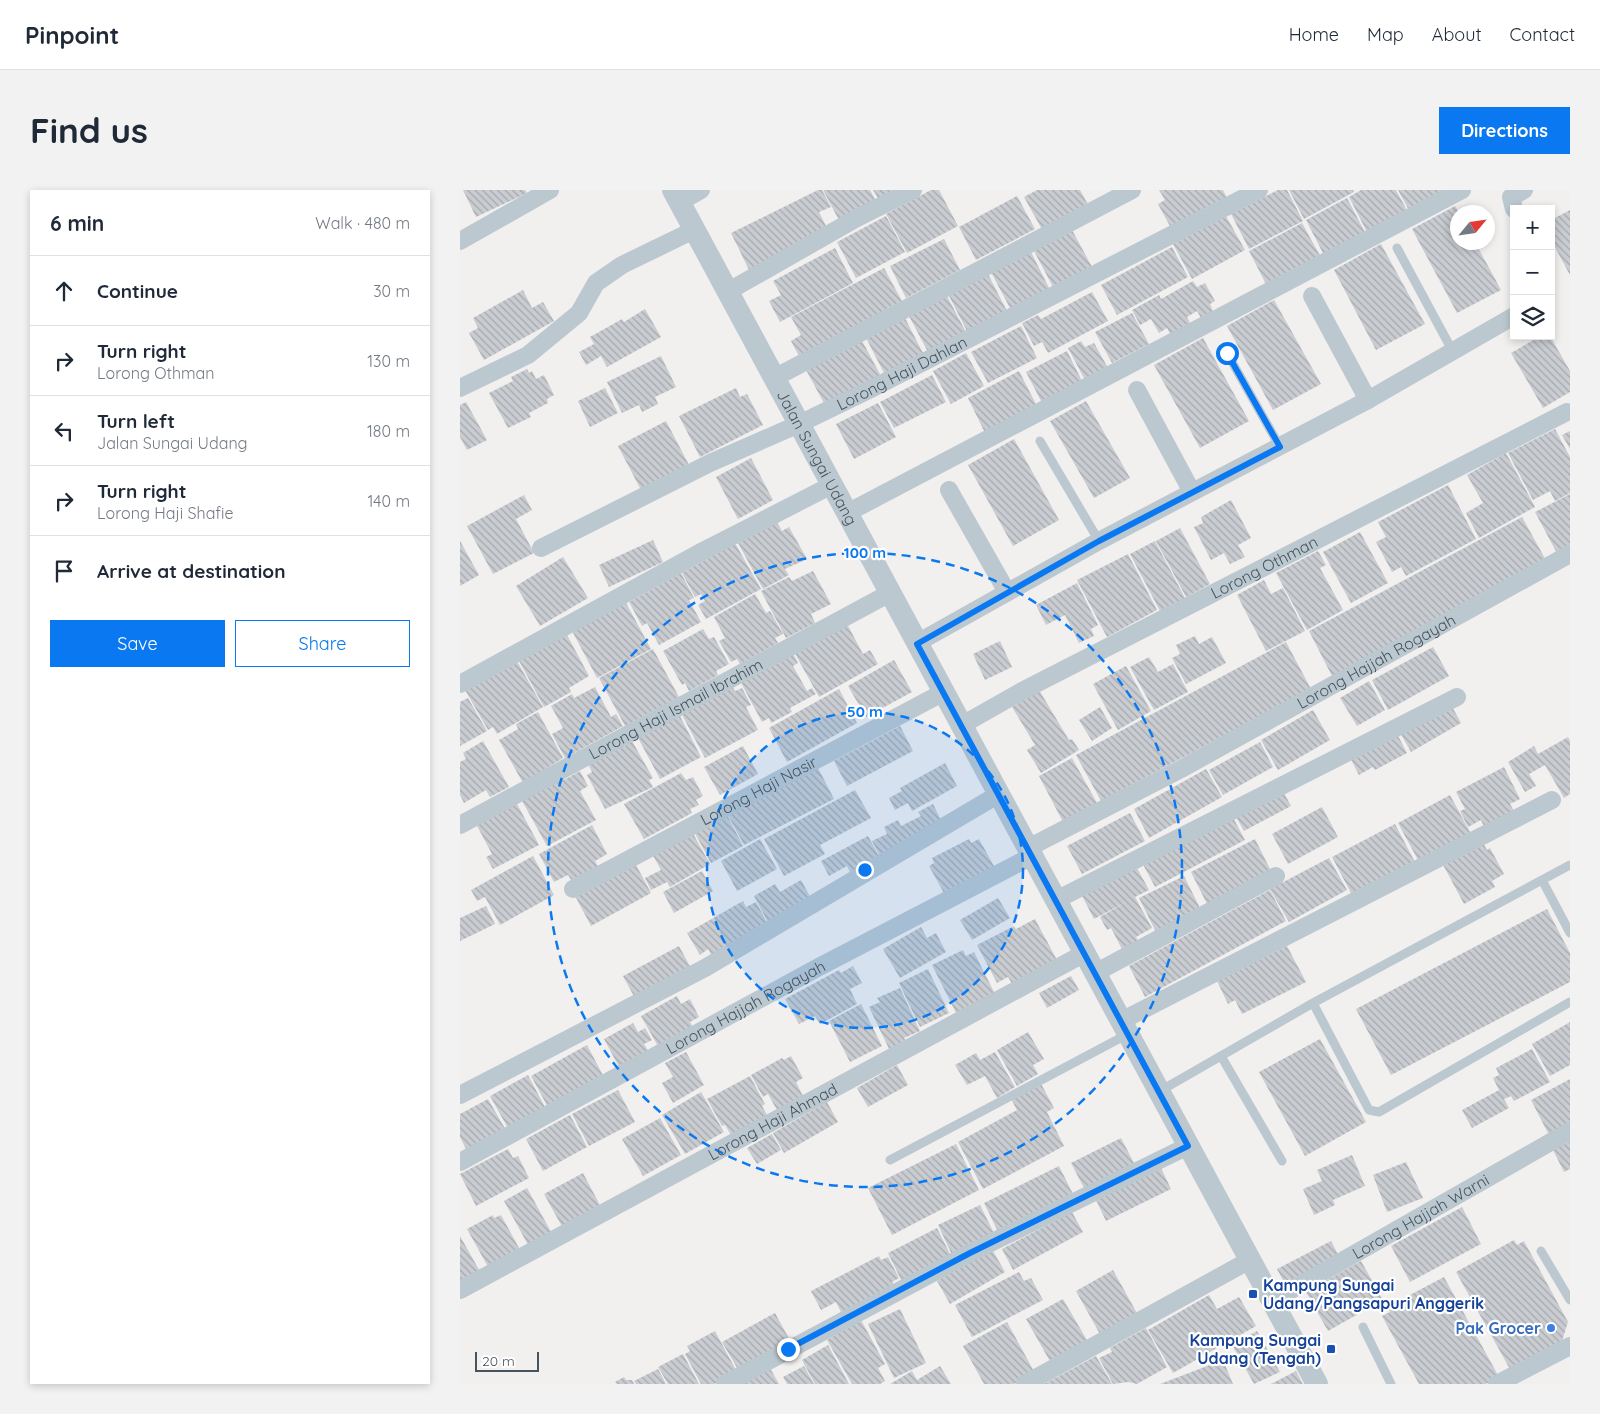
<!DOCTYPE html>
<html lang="en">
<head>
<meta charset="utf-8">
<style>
	:root { --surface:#fff; --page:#f2f2f3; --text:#1f2937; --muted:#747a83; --line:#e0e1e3; --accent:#0a79f1 }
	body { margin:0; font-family:Quicksand,sans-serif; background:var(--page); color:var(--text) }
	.controls { position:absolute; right:15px; top:15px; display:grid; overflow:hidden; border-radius:0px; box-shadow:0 2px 8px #0003 }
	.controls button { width:45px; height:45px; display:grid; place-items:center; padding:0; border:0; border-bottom:1px solid var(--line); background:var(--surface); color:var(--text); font:25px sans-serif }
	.compass { position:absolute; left:990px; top:15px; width:45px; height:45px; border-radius:50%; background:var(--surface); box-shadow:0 2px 8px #0003; rotate:61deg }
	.scale { position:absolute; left:15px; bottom:12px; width:64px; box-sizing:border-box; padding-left:5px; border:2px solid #46545f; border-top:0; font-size:14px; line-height:18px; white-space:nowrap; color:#46545f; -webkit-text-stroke:4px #fff; paint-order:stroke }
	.stop { position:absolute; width:15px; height:15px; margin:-11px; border:4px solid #0a79f1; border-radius:50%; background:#fff }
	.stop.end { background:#0a79f1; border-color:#fff; box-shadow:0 1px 5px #0008 }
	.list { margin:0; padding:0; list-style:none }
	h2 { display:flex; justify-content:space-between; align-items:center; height:65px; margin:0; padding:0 20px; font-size:21px }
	h2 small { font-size:16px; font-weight:400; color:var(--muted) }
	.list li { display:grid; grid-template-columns:32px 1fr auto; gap:15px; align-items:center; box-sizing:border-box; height:70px; padding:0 20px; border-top:1px solid var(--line) }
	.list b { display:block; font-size:19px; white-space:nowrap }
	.list p { margin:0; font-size:16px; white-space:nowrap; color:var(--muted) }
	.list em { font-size:16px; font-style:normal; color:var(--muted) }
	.actions { display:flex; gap:10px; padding:15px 20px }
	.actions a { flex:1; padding:11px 0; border:1px solid var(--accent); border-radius:0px; text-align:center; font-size:18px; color:var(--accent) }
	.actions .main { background:var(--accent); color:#fff }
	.icon { flex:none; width:28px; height:28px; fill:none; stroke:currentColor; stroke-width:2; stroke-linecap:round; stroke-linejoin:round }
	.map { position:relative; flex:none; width:1110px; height:1194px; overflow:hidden; border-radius:0px }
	header { display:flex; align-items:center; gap:30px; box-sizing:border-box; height:70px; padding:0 25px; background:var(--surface); border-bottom:1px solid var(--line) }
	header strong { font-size:24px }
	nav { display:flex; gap:28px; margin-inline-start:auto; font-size:18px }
	.intro { display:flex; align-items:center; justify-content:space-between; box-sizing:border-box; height:120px; padding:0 30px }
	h1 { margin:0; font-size:35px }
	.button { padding:12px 22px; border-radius:0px; background:var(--accent); color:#fff; font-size:18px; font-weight:700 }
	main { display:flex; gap:30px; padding:0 30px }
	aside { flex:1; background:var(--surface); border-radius:0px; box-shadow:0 2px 8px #0003 }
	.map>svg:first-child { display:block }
	.building { fill:url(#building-back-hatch) }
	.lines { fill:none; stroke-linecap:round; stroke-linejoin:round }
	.service { stroke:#bcc8d0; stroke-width:9 }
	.minor { stroke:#bcc8d0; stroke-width:18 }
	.tertiary { stroke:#bcc8d0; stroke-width:22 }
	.route { stroke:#0a79f1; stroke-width:6 }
	.ring { fill:none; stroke:#0a79f1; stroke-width:2.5; stroke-dasharray:9 6 }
	.transit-dot { fill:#1a4fb4; stroke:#fff; stroke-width:2 }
	.shop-dot { fill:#3f7fe0; stroke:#fff; stroke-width:2 }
	.labels { text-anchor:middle; stroke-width:4.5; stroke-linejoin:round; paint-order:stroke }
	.street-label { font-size:16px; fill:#46545f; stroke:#fff }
	.transit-label { font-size:16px; font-weight:bold; fill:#164399; stroke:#fff; text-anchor:start }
	.shop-label { font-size:16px; font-weight:bold; fill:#366cbe; stroke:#fff; text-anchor:end }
	.centre { fill:#0a79f1; stroke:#fff; stroke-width:2.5 }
	.ring-label { font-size:15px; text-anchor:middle; font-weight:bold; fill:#0a79f1; stroke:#fff; stroke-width:4.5; stroke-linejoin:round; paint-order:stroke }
</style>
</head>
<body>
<header>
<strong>Pinpoint</strong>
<nav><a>Home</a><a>Map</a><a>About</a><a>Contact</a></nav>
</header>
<div class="intro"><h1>Find us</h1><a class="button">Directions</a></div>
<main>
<aside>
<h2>6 min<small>Walk · 480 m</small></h2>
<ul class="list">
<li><svg class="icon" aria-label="ahead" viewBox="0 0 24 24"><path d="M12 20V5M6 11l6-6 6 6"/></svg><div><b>Continue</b></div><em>30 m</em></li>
<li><svg class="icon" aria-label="right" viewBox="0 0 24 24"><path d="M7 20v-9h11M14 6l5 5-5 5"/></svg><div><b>Turn right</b><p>Lorong Othman</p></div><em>130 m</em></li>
<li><svg class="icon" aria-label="left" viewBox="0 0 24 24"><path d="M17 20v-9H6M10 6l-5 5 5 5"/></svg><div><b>Turn left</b><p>Jalan Sungai Udang</p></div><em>180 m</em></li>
<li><svg class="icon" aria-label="right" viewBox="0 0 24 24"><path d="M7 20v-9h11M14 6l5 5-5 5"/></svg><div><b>Turn right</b><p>Lorong Haji Shafie</p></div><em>140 m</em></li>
<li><svg class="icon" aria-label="arrive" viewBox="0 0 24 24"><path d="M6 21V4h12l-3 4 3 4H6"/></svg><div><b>Arrive at destination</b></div></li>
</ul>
<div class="actions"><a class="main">Save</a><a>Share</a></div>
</aside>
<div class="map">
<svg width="1110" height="1194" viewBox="0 0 1110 1194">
	<defs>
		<pattern id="building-back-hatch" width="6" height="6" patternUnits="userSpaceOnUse" patternTransform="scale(1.25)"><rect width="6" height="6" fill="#c9cdd2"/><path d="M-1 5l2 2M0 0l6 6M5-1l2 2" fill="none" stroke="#a5a9ae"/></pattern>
	</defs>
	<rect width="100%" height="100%" fill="#f2efef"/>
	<path class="building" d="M3,0H65L67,3L16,27Z
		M358,0H362L371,17L359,22L369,42L290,82L271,43Z
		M363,0H410L417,13L380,32Z
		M413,0H448L419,10Z
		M471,0H479L498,36L447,63L426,24Z
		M577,0H620L630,18L584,43L564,7Z
		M699,0H763L768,10L712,40L698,14L705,10Z
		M818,0H827L843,31L789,59L771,24Z
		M829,0H893L894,2L844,29Z
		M901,0H936L950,26L910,48L889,7Z
		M938,0H998L951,24Z
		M557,6L575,39L516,70L499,37Z
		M887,8L907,46L866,69L846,30Z
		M995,16L999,22L998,52H1015L1041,100L997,123L952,39Z
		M1110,20V85L1091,50V30Z
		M426,26L445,62L396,88L377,52Z
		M766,26L785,60L732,89L713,54Z
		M842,33L862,69L808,98L789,61Z
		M612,40L632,77L593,97L574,61Z
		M484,49L500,80L446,108L430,76Z
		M921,54L965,134L916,160L874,80Z
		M712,57L728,87L657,125L641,95Z
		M375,58L393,93L320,132L309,111L321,105L313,91Z
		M571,62L590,100L551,120L531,82Z
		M424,78L442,111L426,119L428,124L339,166L331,151L341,145L331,127Z
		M528,84L548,123L508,143L488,104Z
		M733,91L737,97L745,93L755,111L750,114L753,121L741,128L737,121L727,127L730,133L710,144L707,138L699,143L691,129L680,135L672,120L699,105L701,109Z
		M63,100L72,118L83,112L94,131L24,170L9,143L18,138L13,128Z
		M632,102L648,131L588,163L582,152L574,156L562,133L578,125L581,129Z
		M487,106L507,144L469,164L449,126Z
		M814,110L861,194L813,220L767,136Z
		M185,119L201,147L147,177L141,166L126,175L119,162L134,154L130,147L162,129L164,132Z
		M672,123L689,154L652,173L635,142Z
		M444,126L464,165L425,185L405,146Z
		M561,136L577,168L528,193L511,162Z
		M1080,146H1090L1110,181V202L1083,218L1051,163Z
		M743,148L789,231L740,258L694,175Z
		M401,149L421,186L365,215L345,178Z
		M621,151L625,157L634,153L648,178L625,190L608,158Z
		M607,161L623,193L582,213L566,182Z
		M506,163L524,196L491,214L473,181Z
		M201,166L216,197L195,207L198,214L182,222L179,215L162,223L147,192Z
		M67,179L69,183L72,181L76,189L84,185L94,205L87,209L88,213L69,223L71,227L48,238L29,203L53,191L51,187Z
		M559,181L578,218L526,245L508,208Z
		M472,185L486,212L434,238L420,212Z
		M145,198L158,223L130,237L118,211Z
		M276,198L280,207L287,204L303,235L240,267L219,226Z
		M626,211L670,288L634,308L590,231Z
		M6,212L27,250L7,260L0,247V215Z
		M418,213L436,247L394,269L376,234Z
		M206,231L229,275L181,300L158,256Z
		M1095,239L1110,267V303L1095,311L1090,301L1073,310L1048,263Z
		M1110,241V259L1102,245Z
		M554,249L599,330L553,356L508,275Z
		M1046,263L1075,317L1019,348L1006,323L1023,313L1007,285Z
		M291,268L313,310L278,329L256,287Z
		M988,295L1016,349L946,386L941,377L932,382L916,352L926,347L918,332Z
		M1110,304V361L1099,367L1075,322Z
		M64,305L72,320L56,329L74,363L33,384L7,336Z
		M771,310L791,348L778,355L785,367L770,374L764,363L751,370L734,337L743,333L741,327Z
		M1062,327L1088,374L873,488L849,441Z
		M317,332L322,341L329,337L347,369L325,379L329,385L303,399L278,353Z
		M720,338L750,394L726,407L696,351Z
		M900,342L928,393L891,413L863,362Z
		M193,350L203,372L149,397L139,375Z
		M0,351L19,385L0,396Z
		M695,351L725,408L700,421L670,364Z
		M275,353L301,399L246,429L238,415L245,411L241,404L235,407L222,383Z
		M858,361L866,375L860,378L883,420L847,440L816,383Z
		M668,364L697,420L647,447L617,390Z
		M103,367L128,408L80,436L56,396Z
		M353,381L371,414L351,424L355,433L326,448L301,401L329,387L332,391Z
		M221,383L234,408L229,410L241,432L199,455L187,433L182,436L169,412Z
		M804,390L811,404L823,398L845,441L806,461L777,405Z
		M617,393L638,435L631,439L634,446L619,453L605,425L586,435L576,415Z
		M295,404L306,423L310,421L323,444L315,448L318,453L280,474L277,469L271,472L259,451L265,448L254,427Z
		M165,411L191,459L137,488L111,439Z
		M386,432L403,464L410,460L418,474L359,507L333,460Z
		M243,439L249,449L254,447L269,474L256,481L258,485L229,501L225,493L222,495L203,461Z
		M106,443L129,486L109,498L111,502L84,517L58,469Z
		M735,446L739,454L752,447L766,473L726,494L712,468L720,464L716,455Z
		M540,451L552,477L525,490L513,464Z
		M826,452L851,499L641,611L616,565Z
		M973,457L989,486L928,520L912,490Z
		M193,459L219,507L165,536L139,488Z
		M332,462L338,473L333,476L347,501L352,498L356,504L330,518L332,522L311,533L309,528L302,532L280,491Z
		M689,467L698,482L713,474L728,502L694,520L670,477Z
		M434,470L452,502L406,527L388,496Z
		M57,471L83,517L37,544L33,537L28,540L5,500Z
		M666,476L691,521L658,540L633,494Z
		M909,491L925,520L897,536L880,508Z
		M272,496L275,501L282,498L291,515L286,517L298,540L245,568L221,523Z
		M135,497L151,527L156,524L163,536L105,568L92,544L103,538L91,516L112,504L114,508Z
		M379,499L397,533L327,572L309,538Z
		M579,500L609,550L612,549L619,560L581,583L567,560L575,555L552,517Z
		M985,504L1001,533L951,562L934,532Z
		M8,508L27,541L0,556V512Z
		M640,517L652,538L632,551L619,530Z
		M853,520L870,550L818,580L801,550Z
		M78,522L103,568L63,593L39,550L58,539L56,534Z
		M219,524L241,567L200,589L177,546Z
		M932,534L947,563L915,580L913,577L899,585L885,558Z
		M440,536L453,561L387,596L374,571Z
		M1108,547L1110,551V604L1104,608L1085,575L1069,584L1076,596L1065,602L1048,572L1074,556L1078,564Z
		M23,551L49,597L30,607L26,600L4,613L0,605V572L6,569L3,563Z
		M172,551L193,588L189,590L193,597L145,619L127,585L132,582L127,572Z
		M800,552L813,577L763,605L749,580Z
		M283,556L298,584L260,605L244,577Z
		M612,568L637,613L603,632L579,586Z
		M355,572L374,609L284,655L265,620Z
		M485,573L497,596L452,621L448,613L435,620L429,608L442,601L440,598Z
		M1044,577L1060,609L1050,614L1055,623L1025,639L1021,630L1008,637L1000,621L1005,619L996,602Z
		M746,579L762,607L689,648L674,619Z
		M120,581L128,596L120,601L136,630L87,656L61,609L103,587L104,590Z
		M221,583L226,590L233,587L243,606L236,610L239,615L230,619L232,623L184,649L164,614Z
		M818,592L831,616L784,641L771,618Z
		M395,600L411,628L360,655L365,664L324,686L304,649Z
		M990,605L1011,644L959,672L938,633Z
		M56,612L79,655L33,679L26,667L32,664L16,634Z
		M473,614L486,640L425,676L412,651L427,644L424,637L438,630L441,636L461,626L458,622Z
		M862,617L878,647L828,674L812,644Z
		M769,620L785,650L695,697L679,667Z
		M265,621L283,656L251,673L232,638Z
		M670,623L685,651L622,684L607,656Z
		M935,634L955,672L892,705L872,667Z
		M132,635L147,664L135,671L139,678L113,693L108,685L94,692L79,664Z
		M231,640L250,674L210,697L207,692L191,700L185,688L201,680L191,662Z
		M408,646L423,673L394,690L387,676L369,686L361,671Z
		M300,649L317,679L277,701L261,671Z
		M509,649L511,653L519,649L535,678L485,705L469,676L474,673L472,668Z
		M795,649L812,683L748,716L731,682Z
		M1021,649L1027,660L1030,658L1044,684L1032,691L1035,697L1004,714L981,671Z
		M73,666L94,705L40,735L25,707L17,711L11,700Z
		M671,667L689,700L675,707L692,738L676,747L680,754L664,763L651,738L647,740L640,727L666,712L634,729L617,696Z
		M869,668L887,700L829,732L810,699Z
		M174,671L191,703L131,736L114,704Z
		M242,681L253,701L214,723L203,702Z
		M724,686L742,722L697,744L679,708Z
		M341,690L353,712L310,736L294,706L315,694L320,702Z
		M810,700L826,731L685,807L669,776Z
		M538,708L550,728L512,750L500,730Z
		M283,711L286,717L296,712L309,736L254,770L248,759L240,765L227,743Z
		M26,716L35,734L0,751V728Z
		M1087,719L1110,763V792L931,885L896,819Z
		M575,729L597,770L552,794L548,787L537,793L517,755L554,736L556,739Z
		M461,737L467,748L476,743L486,762L440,788L423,759Z
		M219,756L232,780L176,810L163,786Z
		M827,756L846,792L782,824L775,810L768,814L757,791Z
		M503,760L506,766L514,762L538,810L499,829L472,775Z
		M393,776L402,793L390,799L397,814L360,834L355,826L339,834L325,809L379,780L381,783Z
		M468,779L489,823L460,837L439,793Z
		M611,786L619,800L587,818L579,803Z
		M440,798L460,841L444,848L447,853L430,861L409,817L420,812L417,808Z
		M217,806L221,814L230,809L239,827L230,832L235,841L200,860L181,826Z
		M401,814L422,856L390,872L369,831Z
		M1110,832V875L1090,886L1072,854Z
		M173,833L178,842L185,838L192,850L184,854L192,867L159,877L144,849Z
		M568,842L584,869L573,875L578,884L557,896L537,860Z
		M860,849L906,932L845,966L799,882Z
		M127,855L146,891L90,921L71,886Z
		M1072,859L1090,892L1054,911L1051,906L1044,909L1049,918L1012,938L1002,920L1039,900L1033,888L1039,885L1036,878Z
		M226,862L244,895L213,913L202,893L213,887L205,873Z
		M535,862L555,897L537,908L525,886L507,895L495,875L516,863L520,870Z
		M331,866L343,888L336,892L343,906L317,920L308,904L303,907L291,885L322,868L324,870Z
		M437,875L448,895L408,917L397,898Z
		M68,885L87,921L50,942L30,906Z
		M290,886L305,914L302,916L307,925L271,945L265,935L262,936L247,909Z
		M578,888L594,918L587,922L604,956L523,999L498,952L557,920L548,903Z
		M1110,889V937L1090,947L1071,910Z
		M158,900L175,932L129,956L112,924Z
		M241,902L264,942L225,964L202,925Z
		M28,909L47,942L8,963L0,947V924Z
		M367,912L378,932L324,963L313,943Z
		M110,925L127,957L83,981L66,949Z
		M200,928L221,965L183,986L162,949Z
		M312,944L321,960L297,974L287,958Z
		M661,948L675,975L625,1000L611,973Z
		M1110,951V979L1104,982L1093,960Z
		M496,954L519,1000L432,1045L408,998Z
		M48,959L53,968L58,966L69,988L16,1016L0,984Z
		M892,965L905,996L873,1010L875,1015L854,1025L843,999L862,991L857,980Z
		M946,972L963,1008L927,1022L913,985Z
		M599,976L613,1004L538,1042L524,1013Z
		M700,976L711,999L646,1031L635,1008Z
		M123,983L143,1021L105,1042L84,1004Z
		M67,998L96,1051L73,1064L44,1011Z
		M520,1015L535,1045L493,1067L478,1035Z
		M1002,1017L1021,1054L950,1092L931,1056Z
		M612,1022L623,1042L553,1080L542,1059Z
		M33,1025L34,1028L41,1025L64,1067L32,1084L7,1039Z
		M477,1038L492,1068L443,1094L428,1063Z
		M0,1046L22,1085L0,1097Z
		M1054,1050L1057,1055L1064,1051L1108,1132L1101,1154L1051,1181L996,1082Z
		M871,1051L880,1068L826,1096L817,1079Z
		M532,1059L545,1082L490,1114L477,1091Z
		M419,1066L421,1070L428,1067L439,1088L432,1092L436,1098L383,1126L376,1112L361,1120L351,1101Z
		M901,1071L923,1110L868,1141L846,1102Z
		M653,1080L678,1125L641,1146L616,1101Z
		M559,1082L564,1091L571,1088L583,1110L512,1147L495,1115Z
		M984,1087L1039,1187L1026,1194H959L922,1126L930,1122L927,1117Z
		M749,1105L757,1119L779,1107L796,1136L713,1183L688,1140Z
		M603,1109L628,1152L591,1173L566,1129Z
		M440,1119L466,1173L434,1188L408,1134Z
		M315,1123L332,1154L280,1183L262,1152Z
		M401,1130L425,1174L418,1178L425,1191L420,1194H392L367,1150Z
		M547,1132L575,1183L554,1194H524L503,1156Z
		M686,1138L707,1177L677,1194L668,1192L653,1194L639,1168L652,1162L650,1158Z
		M255,1141L277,1182L254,1194H241L225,1164L230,1161L227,1156Z
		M797,1141L820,1182L794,1194L772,1155Z
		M368,1155L389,1194H355L342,1170Z
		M223,1164L239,1194H208L198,1177Z
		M636,1166L652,1194H584Z
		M763,1170L773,1194H700Z
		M344,1176L354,1194H327L323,1187Z
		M480,1176L491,1194H430L452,1181L457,1190Z
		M310,1178L319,1194H280Z
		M198,1179L206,1194H176L174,1191Z
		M836,1181L843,1194H811Z
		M164,1187L166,1190H172L174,1194H157L155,1192Z"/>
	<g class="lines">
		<path class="service" d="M937,58L992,160
			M767,163L820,257
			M580,251L639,351
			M1082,690L1110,743
			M853,813L909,920L919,922L1110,812
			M761,866L822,971
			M700,901L853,813L1110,675
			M430,970L668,844
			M1081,1061L1110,1110
			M903,1137L931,1194"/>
		<g class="minor">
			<path d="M220,12L241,0"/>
			<path d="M1054,19L1051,7L1064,0"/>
			<path d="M0,51L90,0"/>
			<path d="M267,102L397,28L453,0"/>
			<path d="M852,106L908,210"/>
			<path d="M314,188L672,0"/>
			<path d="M0,198L68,165L119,123L136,93L162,75L234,40"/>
			<path d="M677,200L732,302"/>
			<path d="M489,300L547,402"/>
			<path d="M387,323L1002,0"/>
			<path id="s1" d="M81,358L250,273L339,234L411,199L799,0"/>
			<path d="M457,453L639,351L908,210L1054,126"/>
			<path d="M0,494L243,361L372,295"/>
			<path id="s2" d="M502,535L562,501L1107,222"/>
			<path id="s3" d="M0,635L430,403"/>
			<path id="s4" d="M568,658L721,579L1110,364"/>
			<path id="s5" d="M113,699L484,502"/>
			<path d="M596,710L997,507"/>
			<path d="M635,783L816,686"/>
			<path d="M661,831L1092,610"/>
			<path d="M0,905L245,778L539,604"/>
			<path id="s6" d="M0,972L357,778L572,666"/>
			<path id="s7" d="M0,1100L625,763"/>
			<path id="s8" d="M812,1111L1110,941"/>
			<path d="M265,1194L510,1063L728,956"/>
			<path d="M565,1194L790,1070"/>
			<path d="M1037,1194L1110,1156"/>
		</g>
		<path class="tertiary" id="s9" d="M213,0L857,1194"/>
	</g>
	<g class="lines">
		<path class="route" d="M328,1159L510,1063L728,956L457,454L639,351L820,257L767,163"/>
	</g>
	<circle cx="405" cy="680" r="158" fill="#0a79f1" fill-opacity=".12"/>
	<g class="ring">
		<circle cx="405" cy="680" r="158"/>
		<circle cx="405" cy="680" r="317"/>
	</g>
	<g class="transit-dot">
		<rect x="788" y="1099" width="10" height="10" rx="2.5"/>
		<rect x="866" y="1154" width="10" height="10" rx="2.5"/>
	</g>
	<circle class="shop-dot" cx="1091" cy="1138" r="5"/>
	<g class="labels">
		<g class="street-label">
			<text dy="6" stroke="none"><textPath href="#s1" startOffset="401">Lorong Haji Dahlan</textPath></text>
			<text dy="6" stroke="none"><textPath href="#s9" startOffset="304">Jalan Sungai Udang</textPath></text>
			<text dy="6" stroke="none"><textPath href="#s2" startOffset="341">Lorong Othman</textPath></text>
			<text dy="6" stroke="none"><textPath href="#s4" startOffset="395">Lorong Hajjah Rogayah</textPath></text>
			<text dy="6" stroke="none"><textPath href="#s3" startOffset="245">Lorong Haji Ismail Ibrahim</textPath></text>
			<text dy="6" stroke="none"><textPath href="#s5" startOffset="210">Lorong Haji Nasir</textPath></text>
			<text dy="6" stroke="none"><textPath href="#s6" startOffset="325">Lorong Hajjah Rogayah</textPath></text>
			<text dy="6" stroke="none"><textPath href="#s7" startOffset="355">Lorong Haji Ahmad</textPath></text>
			<text dy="6" stroke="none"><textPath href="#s8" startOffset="171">Lorong Hajjah Warni</textPath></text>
		</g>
		<g class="transit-label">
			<text x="803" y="1101">Kampung Sungai<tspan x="803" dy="18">Udang/Pangsapuri Anggerik</tspan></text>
			<text x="861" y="1156" text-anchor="end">Kampung Sungai<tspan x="861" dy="18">Udang (Tengah)</tspan></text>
		</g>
		<g class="shop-label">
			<text x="1081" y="1144">Pak Grocer</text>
		</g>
	</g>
	<circle cx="405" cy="680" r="8" class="centre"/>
	<g class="ring-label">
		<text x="405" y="368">100 m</text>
		<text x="405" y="527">50 m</text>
	</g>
</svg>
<div class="controls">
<button>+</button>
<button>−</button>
<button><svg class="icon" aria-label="layers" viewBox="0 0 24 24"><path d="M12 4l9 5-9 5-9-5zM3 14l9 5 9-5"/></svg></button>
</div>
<svg class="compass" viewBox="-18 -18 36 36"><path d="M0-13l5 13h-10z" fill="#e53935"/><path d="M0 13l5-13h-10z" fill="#747a83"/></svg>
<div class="scale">20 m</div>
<div class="stop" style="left:767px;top:163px"></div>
<div class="stop end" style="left:328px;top:1159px"></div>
</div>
</main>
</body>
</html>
